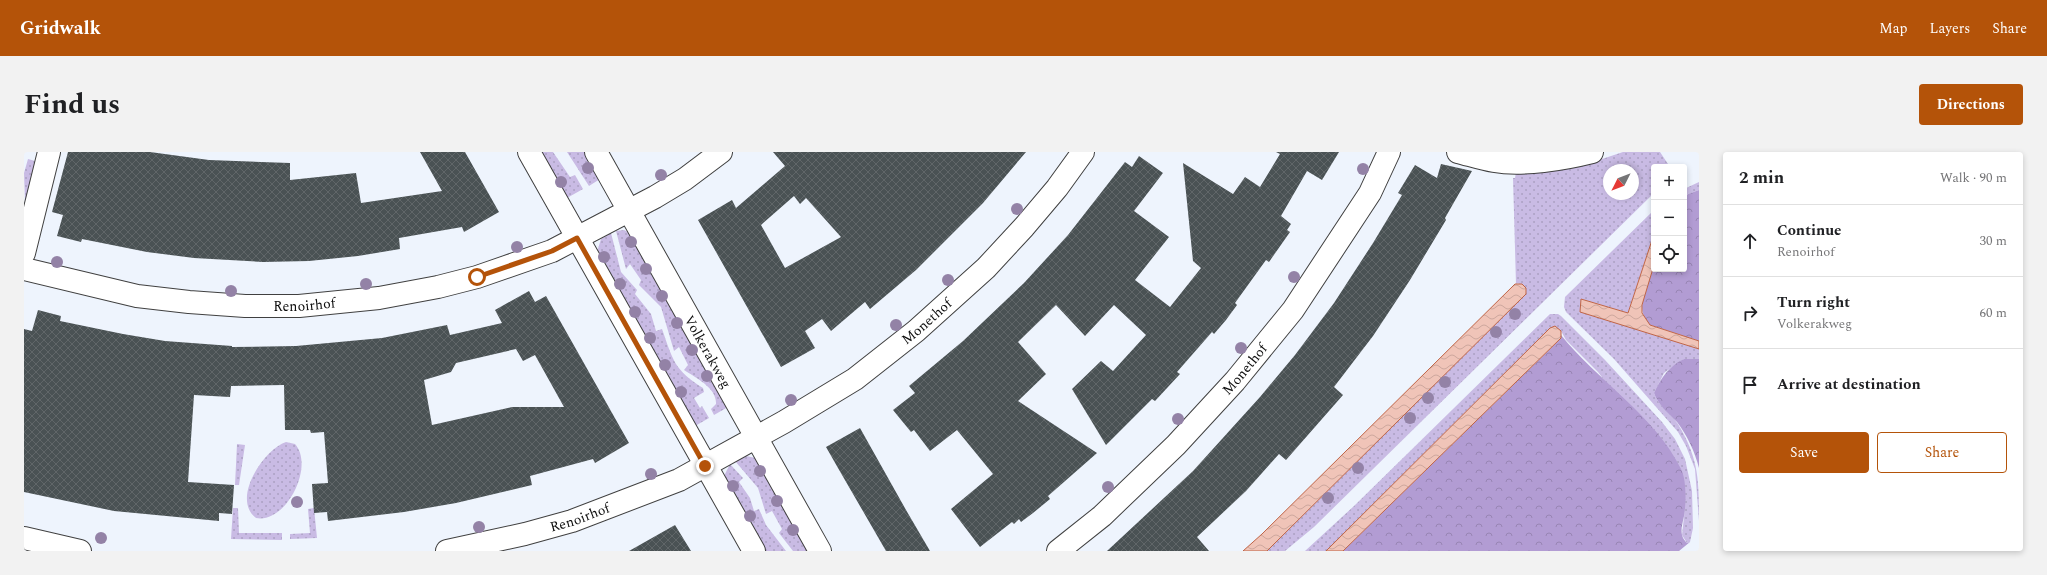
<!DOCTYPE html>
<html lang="en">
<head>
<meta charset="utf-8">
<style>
	:root { --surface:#fff; --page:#f2f2f2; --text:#202124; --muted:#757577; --line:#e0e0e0; --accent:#b45309 }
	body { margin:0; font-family:Spectral,serif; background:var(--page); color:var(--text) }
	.controls { position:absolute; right:12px; top:12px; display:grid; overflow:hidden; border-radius:4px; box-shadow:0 2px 6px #0003 }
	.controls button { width:36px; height:36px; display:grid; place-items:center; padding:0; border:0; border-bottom:1px solid var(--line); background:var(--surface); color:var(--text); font:20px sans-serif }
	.compass { position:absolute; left:1579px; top:12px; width:36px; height:36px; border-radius:50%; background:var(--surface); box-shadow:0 2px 6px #0003; rotate:228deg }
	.stop { position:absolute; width:12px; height:12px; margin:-9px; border:3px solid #b45309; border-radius:50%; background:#fff }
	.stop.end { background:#b45309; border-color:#fff; box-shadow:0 1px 4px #0008 }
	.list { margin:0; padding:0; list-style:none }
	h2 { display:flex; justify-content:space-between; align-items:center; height:52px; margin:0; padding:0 16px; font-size:17px }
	h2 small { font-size:13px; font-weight:400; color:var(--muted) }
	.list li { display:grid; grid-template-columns:26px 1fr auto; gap:12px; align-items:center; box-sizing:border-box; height:72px; padding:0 16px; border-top:1px solid var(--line) }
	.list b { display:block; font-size:15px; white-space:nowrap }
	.list p { margin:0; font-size:13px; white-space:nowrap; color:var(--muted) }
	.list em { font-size:13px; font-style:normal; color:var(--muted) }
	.actions { display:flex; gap:8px; padding:12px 16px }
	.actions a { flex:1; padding:9px 0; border:1px solid var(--accent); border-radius:4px; text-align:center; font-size:14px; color:var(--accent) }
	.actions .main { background:var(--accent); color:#fff }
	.icon { flex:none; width:22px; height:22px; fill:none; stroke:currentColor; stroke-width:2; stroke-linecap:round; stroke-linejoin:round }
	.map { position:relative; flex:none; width:1675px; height:399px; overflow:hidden; border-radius:4px }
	header { display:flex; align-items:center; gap:24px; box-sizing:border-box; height:56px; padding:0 20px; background:var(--accent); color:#fff }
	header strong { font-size:19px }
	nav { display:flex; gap:22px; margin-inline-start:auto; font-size:14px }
	.intro { display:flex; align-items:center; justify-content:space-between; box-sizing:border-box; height:96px; padding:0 24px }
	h1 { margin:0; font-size:28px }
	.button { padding:10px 18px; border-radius:4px; background:var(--accent); color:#fff; font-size:14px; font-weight:700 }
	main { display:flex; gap:24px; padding:0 24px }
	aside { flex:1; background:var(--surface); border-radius:4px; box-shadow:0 2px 6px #0003 }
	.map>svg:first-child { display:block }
	.grass { fill:url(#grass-dots); fill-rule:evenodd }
	.forest { fill:url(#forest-crowns) }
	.water { fill:url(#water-waves); stroke:#bf6446 }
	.building { fill:url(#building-cross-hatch); fill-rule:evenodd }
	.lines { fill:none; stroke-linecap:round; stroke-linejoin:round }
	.minor-casing { stroke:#404040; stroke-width:24 }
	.tertiary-casing { stroke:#404040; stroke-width:24 }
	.minor { stroke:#fff; stroke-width:22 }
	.tertiary { stroke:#fff; stroke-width:22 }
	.tree { fill:#9382a6 }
	.route { stroke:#b45309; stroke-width:5 }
	.labels { text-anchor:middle; stroke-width:4; stroke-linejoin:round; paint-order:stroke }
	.street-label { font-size:14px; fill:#0d0d0d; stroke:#fff }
</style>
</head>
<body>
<header>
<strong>Gridwalk</strong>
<nav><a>Map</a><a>Layers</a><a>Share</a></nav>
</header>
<div class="intro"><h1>Find us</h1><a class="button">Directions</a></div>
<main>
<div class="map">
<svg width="1675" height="399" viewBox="0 0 1675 399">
	<defs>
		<pattern id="grass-dots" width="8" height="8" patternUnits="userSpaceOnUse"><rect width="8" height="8" fill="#c9bbe4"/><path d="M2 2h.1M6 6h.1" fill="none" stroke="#aba0c2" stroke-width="1.8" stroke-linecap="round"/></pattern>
		<pattern id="forest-crowns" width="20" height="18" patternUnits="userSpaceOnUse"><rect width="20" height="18" fill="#b29cd3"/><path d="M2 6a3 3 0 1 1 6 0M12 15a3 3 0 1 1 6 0" fill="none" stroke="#9885b4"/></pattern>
		<pattern id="water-waves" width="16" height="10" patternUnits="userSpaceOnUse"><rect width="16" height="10" fill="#f0c4b8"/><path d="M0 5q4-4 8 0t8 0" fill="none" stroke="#cda79d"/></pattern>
		<pattern id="building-cross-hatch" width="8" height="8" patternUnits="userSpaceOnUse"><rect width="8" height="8" fill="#4a5254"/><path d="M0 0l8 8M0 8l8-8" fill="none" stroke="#606668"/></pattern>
	</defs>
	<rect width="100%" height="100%" fill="#eef4fd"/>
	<path class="grass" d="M515,0H529L546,25L551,23L559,37L543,46Z
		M543,0H562L576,27L565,34Z
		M1599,0H1636L1646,15H1630V41L1290,375L1261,399H1243L1294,348L1495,131L1492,132L1489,26H1491L1492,20L1554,15ZM1585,18H1609V42H1585Z
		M4,7L11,9L1,49L0,21Z
		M1675,30V38L1664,42L1660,46V37Z
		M1630,58V82L1604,161L1557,147L1556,159L1675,197V207H1660L1640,221L1630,241C1634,254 1646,261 1654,272C1675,307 1675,328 1675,369L1671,317L1662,294L1654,280L1590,207L1542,160L1540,155L1541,145Z
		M600,78L604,80L704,255L690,263L687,257L692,252C693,236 672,226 660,218L664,213L655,195L650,199L637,155L615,133L617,128L606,112L602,117L592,79Z
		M587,81L597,120L613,138L611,142L627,162L632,179L638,177C649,208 650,218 679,236L680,240L670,246L676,256L678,254L685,266L671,274L573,100L577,87Z
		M1526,162H1534L1537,164L1581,208L1638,270L1651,287L1661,307L1668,339L1669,376L1666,390L1663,391L1658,383L1661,356V335L1574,220L1542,188L1537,179L1526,176L1302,399H1281L1330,354Z
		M262,290L271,292C291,314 262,372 232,366C207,347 239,298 262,290Z
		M213,292L221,293L215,333H211Z
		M722,304L732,306L788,399H769L755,381L758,377L748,359L742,362L734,336L711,309Z
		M706,312L719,326L715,330L726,346L730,359L735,357L742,373L762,399H740L700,324Z
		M209,356H214L215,381H258V388L207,387Z
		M290,356L293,386L266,387V382L286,381L284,357Z"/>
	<path class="forest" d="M1675,38V189L1626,173C1609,157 1624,132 1630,113V117H1660V46L1664,42Z
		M1537,183C1572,227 1632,265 1657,317C1662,327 1662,345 1661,356C1661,365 1656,375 1658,383C1659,387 1661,389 1663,391L1666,390L1655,399H1319L1537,186Z
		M1660,207H1675V316C1671,300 1663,283 1653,270C1644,261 1634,253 1630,241C1637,226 1645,214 1660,207Z"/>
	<path class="water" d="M1630,82V113L1618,153V161L1626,173L1675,189V197L1556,160L1557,147L1604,161Z
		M1491,132H1498L1502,136V142L1250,392L1243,399H1219L1238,382Z
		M1531,174L1537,179V186L1319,399H1302L1526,176Z"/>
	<path class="building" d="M44,0H126L185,8L266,11V28L332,21L337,51L418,39L396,0H441L475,60L440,80L438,75L375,86L376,97L334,104L285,109L239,110L170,106L123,100L58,87L57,90L33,84L39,63L28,60Z
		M749,0H1002L959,51L892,118L846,157L841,150L807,179L798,167L781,179L791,196L757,215L674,68L708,48L712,56L761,14ZM770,44L776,52L782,46L817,85L761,116L737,73Z
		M1252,0H1315L1298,28L1283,19L1257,64L1267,72L1263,78L1266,80L1245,110L1242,108L1211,151L1213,153L1202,168L1190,182L1188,180L1153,220L1156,222L1131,249L1128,247L1082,293L1048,237L1077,209L1089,219L1122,183L1090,153L1061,184L1032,153L994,190L1022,222L994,249L1073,301L1024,344L1026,347L1009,361L997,370L995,367L990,372L988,370L956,395L927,357L969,322L933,278L906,299L890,278L887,280L869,258L891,241L885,234L939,189L1000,131L1044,83L1101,10L1108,15L1115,4L1139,21L1110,59L1145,85L1111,128L1146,155L1177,116L1169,109L1159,11L1209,42L1221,25L1236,35L1256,2Z
		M1417,12L1448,19L1421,66L1422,68L1386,128L1349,184L1310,235L1319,243L1262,308L1255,302L1222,339L1173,385L1185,399H1083L1169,319L1236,245L1271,203L1310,151L1349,91L1378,43L1374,41L1391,13L1413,26Z
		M505,139L511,150L522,144L605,291L571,311L569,307L506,324L508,333L432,351L380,360L304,369L303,360L290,361L288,332L304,331L300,280L287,281L286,278H261L260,233L207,234L206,245L170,243L164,330L210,333L208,362L195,361V369L90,359L0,340V177L8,179L14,158L37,164L36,169L99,182L141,189L208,194V195L272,194L358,186L423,173L426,183L478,171L471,158ZM492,197L499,209L511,203L540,255H488L408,273L400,228L427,220L432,211Z
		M836,276L882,358L906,399H862L814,316L802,295Z
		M651,373L667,399H605Z"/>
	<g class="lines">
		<defs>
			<g id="minor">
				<path d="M1434,0C1446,3 1458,7 1470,9C1499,14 1540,7 1568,0"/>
				<path d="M0,101L25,0"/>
				<path id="s1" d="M0,117L113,144L165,150L221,154H275L355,146L414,135L453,125L528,99L631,45L661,27L697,0"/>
				<path d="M0,386L56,399"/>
				<path id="s2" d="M423,399L501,382L548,369L655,328L760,270L831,227L892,179L962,116L1000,75L1033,36L1059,0"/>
				<path id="s3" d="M1034,399L1078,364L1152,293L1211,229L1269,158L1346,41L1365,0"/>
			</g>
			<g id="tertiary">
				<path d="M505,0L730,399"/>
				<path id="s4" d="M572,0L796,399"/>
			</g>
		</defs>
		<use href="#minor" class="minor-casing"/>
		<use href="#tertiary" class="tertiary-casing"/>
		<use href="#minor" class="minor"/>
		<use href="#tertiary" class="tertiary"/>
	</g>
	<g class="tree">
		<circle cx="564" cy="16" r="6"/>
		<circle cx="1339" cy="17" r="6"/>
		<circle cx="637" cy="23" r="6"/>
		<circle cx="537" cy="30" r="6"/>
		<circle cx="993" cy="57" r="6"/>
		<circle cx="607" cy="90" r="6"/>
		<circle cx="493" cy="95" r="6"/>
		<circle cx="580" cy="105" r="6"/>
		<circle cx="33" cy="110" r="6"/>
		<circle cx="622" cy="117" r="6"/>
		<circle cx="1270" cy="125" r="6"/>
		<circle cx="924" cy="128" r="6"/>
		<circle cx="342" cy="132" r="6"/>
		<circle cx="596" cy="132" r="6"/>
		<circle cx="207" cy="139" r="6"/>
		<circle cx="638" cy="144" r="6"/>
		<circle cx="611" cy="160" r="6"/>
		<circle cx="1491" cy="162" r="6"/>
		<circle cx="653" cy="171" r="6"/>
		<circle cx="872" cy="173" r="6"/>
		<circle cx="1472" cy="180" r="6"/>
		<circle cx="626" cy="186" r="6"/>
		<circle cx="1217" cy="196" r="6"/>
		<circle cx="668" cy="198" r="6"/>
		<circle cx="641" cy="213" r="6"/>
		<circle cx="683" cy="224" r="6"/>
		<circle cx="1421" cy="230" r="6"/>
		<circle cx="657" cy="240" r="6"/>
		<circle cx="1404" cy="246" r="6"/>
		<circle cx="767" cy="248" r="6"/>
		<circle cx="1386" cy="266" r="6"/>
		<circle cx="1154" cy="267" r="6"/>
		<circle cx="1334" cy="316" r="6"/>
		<circle cx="736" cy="319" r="6"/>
		<circle cx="627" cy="322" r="6"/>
		<circle cx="709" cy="334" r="6"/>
		<circle cx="1084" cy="335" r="6"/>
		<circle cx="1304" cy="346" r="6"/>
		<circle cx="753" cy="349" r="6"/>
		<circle cx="273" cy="350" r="6"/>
		<circle cx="726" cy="364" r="6"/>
		<circle cx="455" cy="375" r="6"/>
		<circle cx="769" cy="378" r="6"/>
		<circle cx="77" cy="386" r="6"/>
	</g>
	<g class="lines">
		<path class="route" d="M453,125L528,99L553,86L681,314"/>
	</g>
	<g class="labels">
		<g class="street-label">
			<text dy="5" stroke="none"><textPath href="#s1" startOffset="284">Renoirhof</textPath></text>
			<text dy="5" stroke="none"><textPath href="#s2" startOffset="538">Monethof</textPath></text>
			<text dy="5" stroke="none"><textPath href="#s4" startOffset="229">Volkerakweg</textPath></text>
			<text dy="5" stroke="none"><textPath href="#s3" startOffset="261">Monethof</textPath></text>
			<text dy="5" stroke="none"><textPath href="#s2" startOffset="137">Renoirhof</textPath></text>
		</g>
	</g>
</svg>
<div class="controls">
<button>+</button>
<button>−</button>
<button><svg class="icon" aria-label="locate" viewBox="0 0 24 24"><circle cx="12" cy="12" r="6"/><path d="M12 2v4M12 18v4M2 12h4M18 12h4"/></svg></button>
</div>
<svg class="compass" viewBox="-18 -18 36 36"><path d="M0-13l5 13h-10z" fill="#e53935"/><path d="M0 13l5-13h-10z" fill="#757577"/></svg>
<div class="stop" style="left:453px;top:125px"></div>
<div class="stop end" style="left:681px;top:314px"></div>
</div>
<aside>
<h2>2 min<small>Walk · 90 m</small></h2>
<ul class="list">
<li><svg class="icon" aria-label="ahead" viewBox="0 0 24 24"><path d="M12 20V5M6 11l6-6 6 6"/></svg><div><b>Continue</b><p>Renoirhof</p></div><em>30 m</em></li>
<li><svg class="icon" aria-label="right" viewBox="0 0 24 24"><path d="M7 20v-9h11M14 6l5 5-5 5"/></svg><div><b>Turn right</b><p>Volkerakweg</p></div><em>60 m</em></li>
<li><svg class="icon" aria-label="arrive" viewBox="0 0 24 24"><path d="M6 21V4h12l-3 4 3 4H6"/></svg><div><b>Arrive at destination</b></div></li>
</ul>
<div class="actions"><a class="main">Save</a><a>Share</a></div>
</aside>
</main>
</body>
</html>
